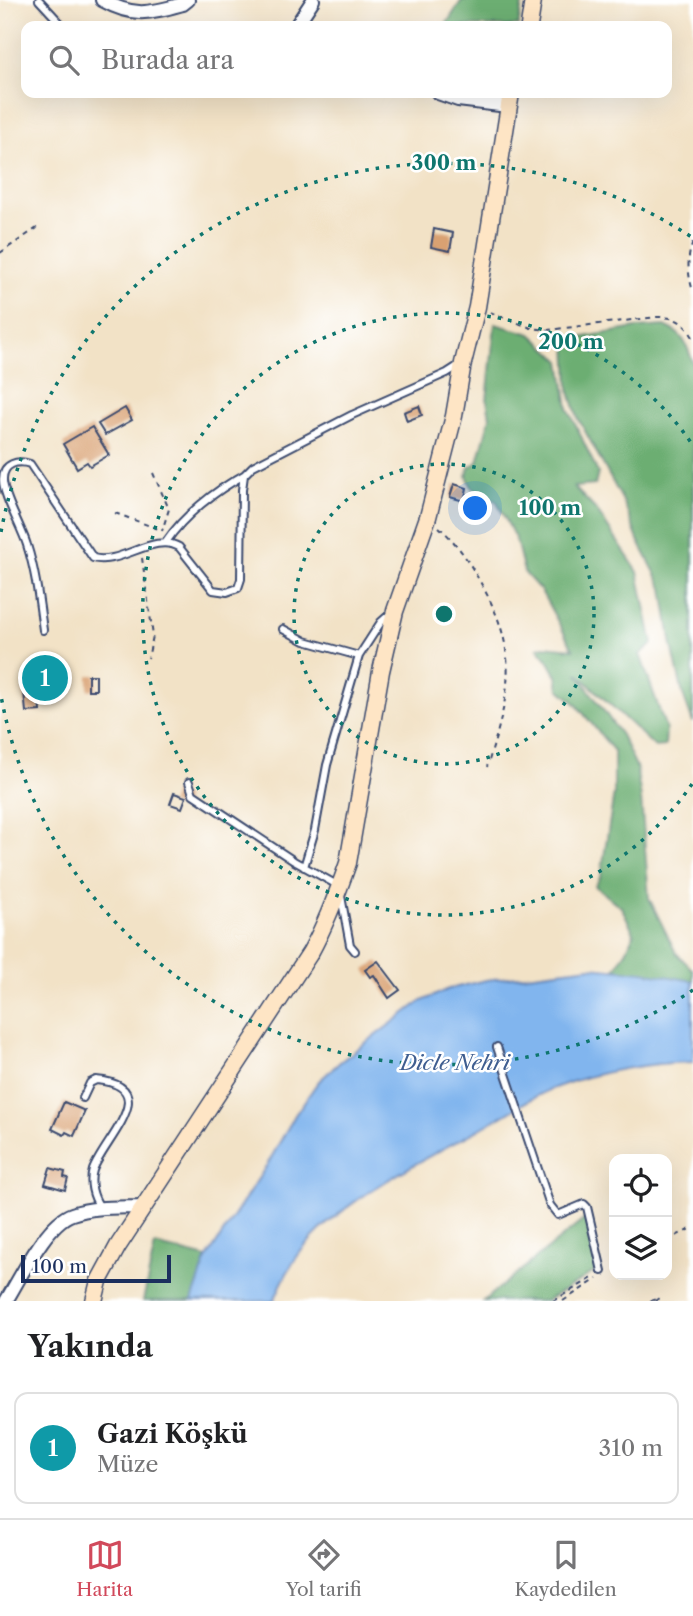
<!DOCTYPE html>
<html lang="tr">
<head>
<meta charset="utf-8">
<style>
	:root { --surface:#fff; --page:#f6f6f6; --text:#202124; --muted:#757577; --line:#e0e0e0; --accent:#d1495b }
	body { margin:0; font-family:"Libre Caslon Text",serif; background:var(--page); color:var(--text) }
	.controls { position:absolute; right:21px; bottom:21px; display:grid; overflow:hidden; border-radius:14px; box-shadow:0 7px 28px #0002 }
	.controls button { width:63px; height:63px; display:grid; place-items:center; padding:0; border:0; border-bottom:2px solid var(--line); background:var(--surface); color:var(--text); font:35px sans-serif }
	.scale { position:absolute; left:21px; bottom:18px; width:150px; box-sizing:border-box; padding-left:7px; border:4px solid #1b2f5e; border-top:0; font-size:19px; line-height:24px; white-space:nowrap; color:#1b2f5e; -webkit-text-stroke:5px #fff; paint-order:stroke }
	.you { position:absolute; left:476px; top:509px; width:24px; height:24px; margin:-18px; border:5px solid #fff; border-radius:50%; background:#1a73e8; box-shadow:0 0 0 10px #1a73e833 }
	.badge { display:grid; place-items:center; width:46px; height:46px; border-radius:50%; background:var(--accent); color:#fff; font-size:23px; font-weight:700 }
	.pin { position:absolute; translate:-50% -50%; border:4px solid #fff; box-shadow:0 2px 7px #0006 }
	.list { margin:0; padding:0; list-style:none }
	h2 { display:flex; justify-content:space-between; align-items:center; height:91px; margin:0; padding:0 28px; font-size:30px }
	h2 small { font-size:23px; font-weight:400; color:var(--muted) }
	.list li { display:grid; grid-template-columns:46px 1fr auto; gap:21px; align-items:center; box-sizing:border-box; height:112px; margin:0 14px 14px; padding:0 14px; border:2px solid var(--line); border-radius:14px }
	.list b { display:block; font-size:26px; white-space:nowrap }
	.list p { margin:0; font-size:23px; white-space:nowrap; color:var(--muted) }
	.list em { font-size:23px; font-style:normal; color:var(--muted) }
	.icon { flex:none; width:38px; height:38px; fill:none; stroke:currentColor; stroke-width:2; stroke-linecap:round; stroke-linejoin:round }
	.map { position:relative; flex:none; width:693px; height:1301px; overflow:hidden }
	.search { position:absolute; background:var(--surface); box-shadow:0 7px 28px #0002; left:21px; right:21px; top:21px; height:77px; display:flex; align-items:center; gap:18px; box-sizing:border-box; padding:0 24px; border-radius:14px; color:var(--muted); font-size:26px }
	.sheet { height:217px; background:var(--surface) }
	nav { display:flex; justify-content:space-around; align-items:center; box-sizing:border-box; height:98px; border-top:2px solid var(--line); background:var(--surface); font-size:19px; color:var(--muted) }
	nav a { display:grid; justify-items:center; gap:4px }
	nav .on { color:var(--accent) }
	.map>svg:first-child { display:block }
	.forest { fill:#6cae72; stroke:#446e68; stroke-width:2 }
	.water { fill:#81b5ee; stroke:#4e72a6; stroke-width:2 }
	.building { fill:#d9a172 }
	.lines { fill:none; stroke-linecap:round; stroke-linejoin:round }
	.lane-casing { stroke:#3b4a6e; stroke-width:10 }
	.street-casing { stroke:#3b4a6e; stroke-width:16 }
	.secondary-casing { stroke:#3b4a6e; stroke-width:19 }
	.path { stroke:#3b4a6e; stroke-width:2; stroke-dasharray:5 5; stroke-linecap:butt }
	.lane { stroke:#fff; stroke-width:6 }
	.street { stroke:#fff; stroke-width:12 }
	.secondary { stroke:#fee5c5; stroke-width:16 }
	.ring { fill:none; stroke:#0f766e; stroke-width:3.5; stroke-dasharray:3.5 7 }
	.labels { text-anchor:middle; stroke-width:5; stroke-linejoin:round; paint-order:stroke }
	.water-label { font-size:21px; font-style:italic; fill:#3f5e90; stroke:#fff }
	.centre { fill:#0f766e; stroke:#fff; stroke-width:3.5 }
	.ring-label { font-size:21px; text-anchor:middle; font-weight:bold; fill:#0f766e; stroke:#fff; stroke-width:5; stroke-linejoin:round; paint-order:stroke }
</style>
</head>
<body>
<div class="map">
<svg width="693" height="1301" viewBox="0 0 693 1301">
	<rect width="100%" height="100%" fill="#fff"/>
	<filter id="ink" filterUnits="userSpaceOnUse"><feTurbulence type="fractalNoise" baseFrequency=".0143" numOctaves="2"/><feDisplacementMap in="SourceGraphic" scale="14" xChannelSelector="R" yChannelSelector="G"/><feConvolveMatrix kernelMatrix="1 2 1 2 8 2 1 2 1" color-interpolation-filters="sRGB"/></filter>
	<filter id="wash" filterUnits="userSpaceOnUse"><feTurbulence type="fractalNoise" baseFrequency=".00686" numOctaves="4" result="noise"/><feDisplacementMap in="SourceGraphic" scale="28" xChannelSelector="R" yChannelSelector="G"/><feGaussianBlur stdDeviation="1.57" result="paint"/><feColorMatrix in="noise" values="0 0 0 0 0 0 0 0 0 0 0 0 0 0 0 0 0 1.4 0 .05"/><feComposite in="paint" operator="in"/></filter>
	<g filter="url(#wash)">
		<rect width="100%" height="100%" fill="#f2e2c6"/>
		<path class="forest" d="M462,0H523L518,26H448L447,23Z
			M495,324L531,334L561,361L568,408L598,473L595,485L574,487L597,511L638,572L653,644L640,654L666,729L665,746L655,747L577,673L621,735L636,766L641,798L649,898L676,953L693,970V981L615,969L627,950L634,933L622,908L595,886L601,876L614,793V751L575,703L559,689L557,676L548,660L538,648L544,646L573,649L541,591L524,572L516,540L497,502L472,488L467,476L469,467L478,462L490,417L487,400Z
			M665,326C684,334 687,345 693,363V723L683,695L671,641L663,588L638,540L623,501L578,418L569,389L567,340L636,328Z
			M586,1218L599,1269L546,1301H483Z
			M155,1245L207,1258L192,1301H143Z"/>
		<path class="water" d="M590,967L642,972L693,981V1062C649,1063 599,1071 557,1087C529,1097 504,1116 478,1130C421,1161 337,1202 299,1254C288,1269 281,1284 274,1301H192L207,1258L267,1165L295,1115L318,1082L340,1062L420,1002L449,989L486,980Z"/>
		<g id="blocks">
			<path class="building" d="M434,229L453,233L450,251L431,247Z
				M419,406L422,415L407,421L404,412Z
				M125,408L132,420L105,435L98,424Z
				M92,427L109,455L90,466L87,462L77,468L63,444Z
				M454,484L467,488L464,501L450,497Z
				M62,663L64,677L45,679V684L32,685L30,666Z
				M88,675H96V690H88Z
				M38,690L40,711L26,712L24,691Z
				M174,793L186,797L182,808L170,804Z
				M378,961L400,990L389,998L374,975L370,977L365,970Z
				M64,1102L85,1111L74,1136L66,1132L64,1135L52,1129Z
				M50,1168L65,1172L64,1177L68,1178L65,1190L45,1184Z"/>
		</g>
	</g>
	<g filter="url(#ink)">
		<use href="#blocks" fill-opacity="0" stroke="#3b4a6e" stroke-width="2"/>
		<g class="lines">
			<defs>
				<path id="lane" d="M39,0L63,26
					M166,542C184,515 215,491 244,475
					M283,629L305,641L359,656L381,622L390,614
					M43,630C39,601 36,573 27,545C22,528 2,494 3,479C3,463 18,460 30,464L93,558C120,566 154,532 179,547L213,590L227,592L238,588L241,579L242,490L244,475L253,466L352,415L447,373L461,364
					M189,782L193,794L294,861L339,886
					M304,867L315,830L327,765L359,656
					M341,896L350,945L355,951
					M497,1047L550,1205L558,1215L584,1204L587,1207L602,1271
					M83,1098L90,1083L96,1080C164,1086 104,1140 93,1170C89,1183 93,1197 100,1207"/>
				<path id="street" d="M102,0C134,18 150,13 183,4L188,0
					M296,26L313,0
					M438,93L458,100L508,106
					M6,1301C21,1277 46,1223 72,1214C94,1206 120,1208 143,1207"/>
				<path id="secondary" d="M529,26L533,0
					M94,1301L99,1281L118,1246L310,953C326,924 337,895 348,863L381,671L395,611L428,517L454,416L463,363L477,307L511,93"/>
			</defs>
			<use href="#lane" class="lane-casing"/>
			<use href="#street" class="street-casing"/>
			<use href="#secondary" class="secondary-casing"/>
			<path class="path" d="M693,243C686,257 688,276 693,291
				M0,253L40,226
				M490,312L531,328L548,330L657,317C676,317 683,321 693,337
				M153,473L169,509L162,531
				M115,513L161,530
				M439,527C460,546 469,562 483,587C521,656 509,695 487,767
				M142,558L153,636L148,658
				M667,1240L693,1228
				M553,1301L594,1277
				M563,1301L597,1279
				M650,1301L659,1298L655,1301"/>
			<use href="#lane" class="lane"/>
			<use href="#street" class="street"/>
			<use href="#secondary" class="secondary"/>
		</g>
	</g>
	<g class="ring">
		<circle cx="444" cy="614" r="150"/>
		<path d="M692 784A301 301 0 1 1 692 444"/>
		<path d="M693 990A451 451 0 0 1 1 696M1 532A451 451 0 0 1 693 238"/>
	</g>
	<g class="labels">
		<g class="water-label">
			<text x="455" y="1070">Dicle Nehri</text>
		</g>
	</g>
	<circle cx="444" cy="614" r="10" class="centre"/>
	<g class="ring-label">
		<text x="444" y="170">300 m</text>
		<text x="571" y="349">200 m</text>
		<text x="550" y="515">100 m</text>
	</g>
</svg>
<div class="controls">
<button><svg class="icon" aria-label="locate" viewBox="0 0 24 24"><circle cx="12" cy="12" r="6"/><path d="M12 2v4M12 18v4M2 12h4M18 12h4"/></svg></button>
<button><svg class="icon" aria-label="layers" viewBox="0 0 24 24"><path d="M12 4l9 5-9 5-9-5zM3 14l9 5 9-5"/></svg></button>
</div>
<div class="scale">100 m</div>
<div class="you"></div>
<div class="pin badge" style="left:45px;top:678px;background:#0f9aa8">1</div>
<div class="search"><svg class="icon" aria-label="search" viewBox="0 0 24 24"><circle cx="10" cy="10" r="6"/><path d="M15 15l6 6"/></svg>Burada ara</div>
</div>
<section class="sheet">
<h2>Yakında<small></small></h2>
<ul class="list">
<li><span class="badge" style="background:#0f9aa8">1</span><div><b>Gazi Köşkü</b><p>Müze</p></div><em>310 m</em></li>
</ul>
</section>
<nav>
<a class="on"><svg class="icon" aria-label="map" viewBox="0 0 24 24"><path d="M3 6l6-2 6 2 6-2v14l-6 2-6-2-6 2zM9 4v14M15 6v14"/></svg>Harita</a>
<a><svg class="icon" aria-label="directions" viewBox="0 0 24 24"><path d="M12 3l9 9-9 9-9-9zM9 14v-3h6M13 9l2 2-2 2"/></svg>Yol tarifi</a>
<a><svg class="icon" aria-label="saved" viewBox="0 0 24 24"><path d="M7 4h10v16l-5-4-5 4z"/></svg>Kaydedilen</a>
</nav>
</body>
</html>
